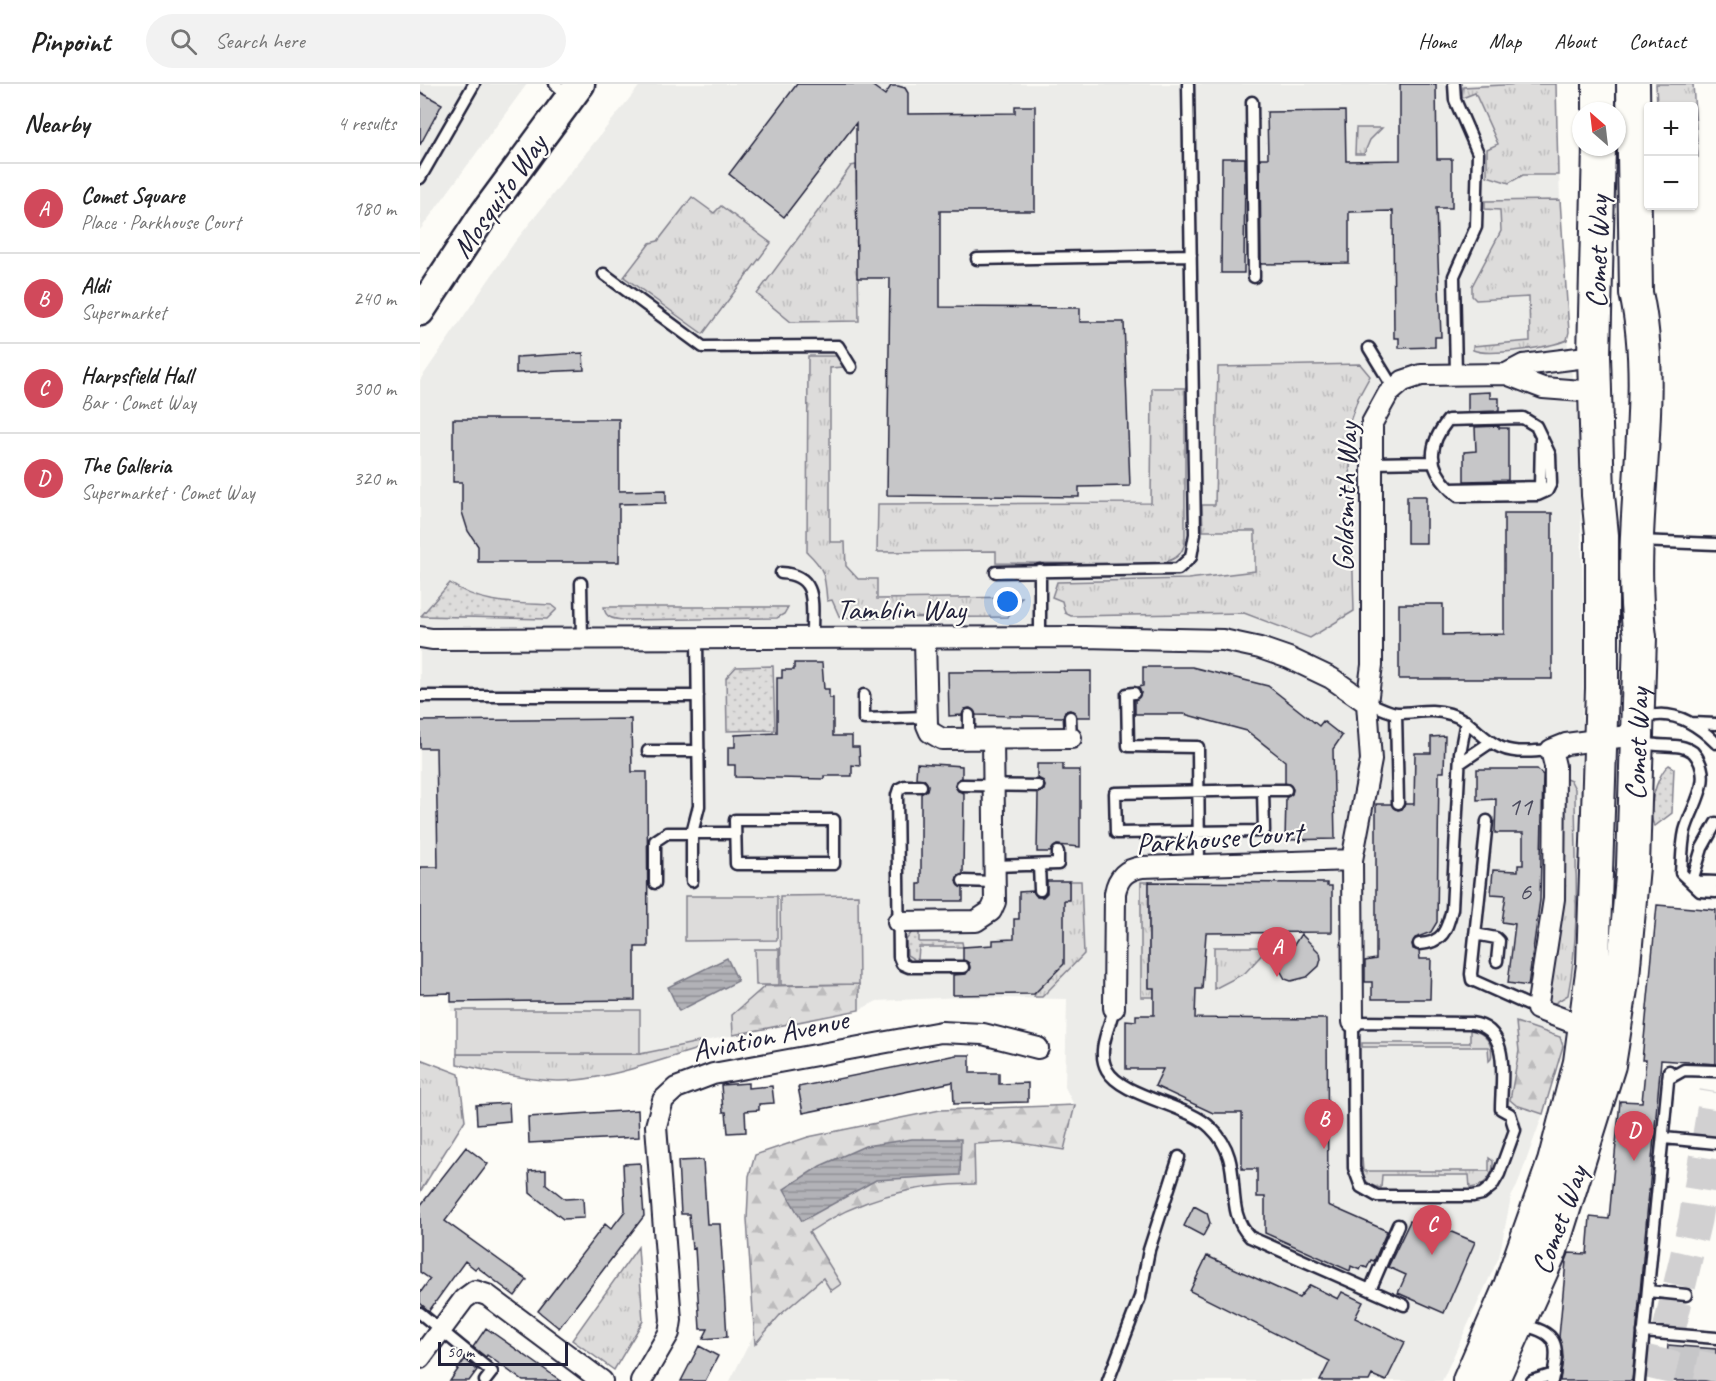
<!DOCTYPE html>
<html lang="en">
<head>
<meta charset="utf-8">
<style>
	:root { --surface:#fff; --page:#f2f2f2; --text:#222; --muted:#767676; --line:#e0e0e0; --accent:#d1495b }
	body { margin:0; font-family:Caveat,sans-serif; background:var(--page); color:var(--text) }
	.controls { position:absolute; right:18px; top:18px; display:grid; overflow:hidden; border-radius:6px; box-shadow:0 2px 4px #0004 }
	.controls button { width:54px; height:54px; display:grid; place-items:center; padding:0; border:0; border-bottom:2px solid var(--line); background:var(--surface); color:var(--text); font:30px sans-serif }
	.compass { position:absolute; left:1152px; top:18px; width:54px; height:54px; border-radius:50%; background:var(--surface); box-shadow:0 2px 4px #0004; rotate:332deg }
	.scale { position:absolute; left:18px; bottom:15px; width:130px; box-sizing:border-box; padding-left:6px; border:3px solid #22223b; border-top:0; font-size:16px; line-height:21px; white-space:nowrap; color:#22223b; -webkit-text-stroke:4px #fdfcf7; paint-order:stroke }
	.you { position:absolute; left:588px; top:518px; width:21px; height:21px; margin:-15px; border:4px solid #fff; border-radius:50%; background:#1a73e8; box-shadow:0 0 0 9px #1a73e833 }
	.badge { display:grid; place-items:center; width:39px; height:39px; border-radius:50%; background:var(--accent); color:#fff; font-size:20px; font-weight:700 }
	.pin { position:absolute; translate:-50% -50px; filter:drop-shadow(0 2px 3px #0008) }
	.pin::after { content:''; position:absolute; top:32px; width:21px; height:18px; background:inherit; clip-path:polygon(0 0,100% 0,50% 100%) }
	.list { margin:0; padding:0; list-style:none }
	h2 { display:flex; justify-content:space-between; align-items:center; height:78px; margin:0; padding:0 24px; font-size:26px }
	h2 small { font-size:20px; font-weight:400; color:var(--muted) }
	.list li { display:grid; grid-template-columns:39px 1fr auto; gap:18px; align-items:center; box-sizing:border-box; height:90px; padding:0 24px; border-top:2px solid var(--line) }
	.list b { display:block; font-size:22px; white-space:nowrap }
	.list p { margin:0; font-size:20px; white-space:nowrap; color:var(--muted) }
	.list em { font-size:20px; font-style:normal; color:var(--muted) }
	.icon { flex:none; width:33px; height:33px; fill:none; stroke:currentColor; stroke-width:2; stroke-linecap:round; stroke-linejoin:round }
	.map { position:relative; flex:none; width:1296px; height:1297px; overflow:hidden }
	header { display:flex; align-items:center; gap:36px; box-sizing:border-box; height:84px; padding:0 30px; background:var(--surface); border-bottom:2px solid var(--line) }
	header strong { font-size:28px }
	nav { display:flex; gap:33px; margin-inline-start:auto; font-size:21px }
	.search { width:420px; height:54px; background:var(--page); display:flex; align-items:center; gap:15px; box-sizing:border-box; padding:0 21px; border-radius:33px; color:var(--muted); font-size:22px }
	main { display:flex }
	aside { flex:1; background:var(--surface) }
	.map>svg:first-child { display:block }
	.built { fill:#ecece9 }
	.grass { fill:url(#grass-tufts); stroke:#807f8b; stroke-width:1.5 }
	.forest { fill:url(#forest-firs); stroke:#807f8b; stroke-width:1.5 }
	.garden { fill:url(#garden-dots); stroke:#807f8b; stroke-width:1.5 }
	.pitch { fill:#dddcdb; stroke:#807f8b; stroke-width:1.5 }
	.water { fill:url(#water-rules); stroke:#787885; stroke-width:1.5 }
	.building { fill:#c6c6c8; stroke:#22223b; stroke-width:1.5 }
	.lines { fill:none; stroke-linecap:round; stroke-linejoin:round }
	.highway-tunnel { stroke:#d1d0d1; stroke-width:33; stroke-dasharray:33 16; stroke-linecap:butt }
	.lane-casing { stroke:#22223b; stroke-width:15 }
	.street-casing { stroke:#22223b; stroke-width:24 }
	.secondary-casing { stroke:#22223b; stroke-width:33 }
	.primary-casing { stroke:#22223b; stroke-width:36 }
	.lane { stroke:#fdfcf7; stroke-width:10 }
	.street { stroke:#fdfcf7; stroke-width:20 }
	.secondary { stroke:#fdfcf7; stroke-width:28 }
	.primary { stroke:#fdfcf7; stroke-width:32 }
	.labels { text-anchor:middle; stroke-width:4.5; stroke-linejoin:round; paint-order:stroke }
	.number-label { font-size:27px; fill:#4b4b5e }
	.street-label { font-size:30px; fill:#22223b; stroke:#fdfcf7 }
</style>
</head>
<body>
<header>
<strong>Pinpoint</strong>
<div class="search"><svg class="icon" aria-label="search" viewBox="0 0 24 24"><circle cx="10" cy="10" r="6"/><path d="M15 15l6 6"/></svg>Search here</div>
<nav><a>Home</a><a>Map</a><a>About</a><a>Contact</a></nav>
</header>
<main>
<aside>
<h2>Nearby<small>4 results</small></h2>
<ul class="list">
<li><span class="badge">A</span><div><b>Comet Square</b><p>Place · Parkhouse Court</p></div><em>180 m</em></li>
<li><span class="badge">B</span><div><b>Aldi</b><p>Supermarket</p></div><em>240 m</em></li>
<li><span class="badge">C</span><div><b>Harpsfield Hall</b><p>Bar · Comet Way</p></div><em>300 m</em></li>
<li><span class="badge">D</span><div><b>The Galleria</b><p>Supermarket · Comet Way</p></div><em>320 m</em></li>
</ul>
</aside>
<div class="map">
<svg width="1296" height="1297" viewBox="0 0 1296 1297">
	<defs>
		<pattern id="grass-tufts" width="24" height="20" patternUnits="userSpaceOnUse" patternTransform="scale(1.5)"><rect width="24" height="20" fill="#dddcdb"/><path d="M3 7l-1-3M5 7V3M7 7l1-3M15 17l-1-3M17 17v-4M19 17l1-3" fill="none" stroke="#bdbcbd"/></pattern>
		<pattern id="forest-firs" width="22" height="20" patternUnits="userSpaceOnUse" patternTransform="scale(1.5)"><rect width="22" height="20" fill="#dddcdb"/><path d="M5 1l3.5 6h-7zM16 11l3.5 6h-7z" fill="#bdbcbd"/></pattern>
		<pattern id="garden-dots" width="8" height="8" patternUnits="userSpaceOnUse" patternTransform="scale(1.5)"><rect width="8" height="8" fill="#dddcdb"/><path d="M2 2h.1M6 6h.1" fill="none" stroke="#bdbcbd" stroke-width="1.8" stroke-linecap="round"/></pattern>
		<pattern id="water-rules" width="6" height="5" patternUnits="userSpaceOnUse" patternTransform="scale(1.5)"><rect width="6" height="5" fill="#b2b2b7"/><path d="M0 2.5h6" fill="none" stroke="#909096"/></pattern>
	</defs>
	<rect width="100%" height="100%" fill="#fdfcf7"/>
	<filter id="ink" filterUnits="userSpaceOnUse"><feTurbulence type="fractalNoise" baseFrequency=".0167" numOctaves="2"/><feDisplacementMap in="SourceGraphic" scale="12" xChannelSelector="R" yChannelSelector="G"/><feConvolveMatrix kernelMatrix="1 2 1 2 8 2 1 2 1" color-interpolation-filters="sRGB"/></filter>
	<g filter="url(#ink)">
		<path class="built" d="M0,0H107L0,146Z
			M221,0H1136L1140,116L1149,248L1147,256L1158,335L1162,476L1164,569L1154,884L1143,962L1123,1030L1097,1102L1091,1113L1079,1173L1022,1297H310L334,1250L327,1135L329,1092L335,1071L388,1053L520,1026L654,1021L645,1003L647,915L541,913L457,917L439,926L220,970H37V927H31V910H0V296L94,159Z"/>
		<path class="grass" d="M1103,0H1136L1138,91H1103L1089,99L1067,92V65L1078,60L1055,9L1042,14L1043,3Z
			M1236,0H1273L1278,73H1274V22H1237Z
			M936,44H962L950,56L944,70H935Z
			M436,81L439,237L371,238L337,210L431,82Z
			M272,113L294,129L301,122L351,159L283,250L204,193L230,159L238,157Z
			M1140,116L1149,248L1147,256C1131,263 1069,273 1053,266V262L1110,257L1109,213L1056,216L1052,212V202L1081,147L1080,126L1065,125V117Z
			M388,272H418L423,283L410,284V458H425L426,482L438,495H457V515L602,513L588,533L420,534L412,516L407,517C405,492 405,485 387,468Z
			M940,280L950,292L938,314L929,340L934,527L890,554L824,529L651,532L645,529L642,517L632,513L637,498L768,495L835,487V447H783L782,421H795L798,283Z
			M732,304H765V458C762,473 753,476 739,480L576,479V467L457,468L458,420L731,419Z
			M1146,695L1151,697L1155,705C1155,773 1161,844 1148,911L1135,919L1129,918L1126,908L1143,696Z
			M649,797H661L664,870L622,913H614L644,816L649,815Z
			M721,798H729V903L734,904V913H721Z
			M794,863H849L825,889L794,905Z
			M1050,946C1065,948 1074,960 1071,975L1069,977L1068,963H942V959H1050Z
			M284,957L281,964C239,976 181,998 137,997C103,996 70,987 37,980V970H220Z
			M0,975L39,990L45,1036L0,1108Z
			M940,1074H942L943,1087H1069V1074L1073,1077C1074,1092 1065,1102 1050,1104L1049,1091H962L961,1104C944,1102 940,1090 940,1074Z
			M218,1163L223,1237L194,1286L152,1256Z"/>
		<path class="forest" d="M439,900V926L313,951L312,931L345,902Z
			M1096,938L1140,953L1143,962L1123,1030L1096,1021L1090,1016L1099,967Z
			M655,1021L644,1066L594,1058L554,1060L555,1100C495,1100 439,1114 389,1148L421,1200L411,1207L403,1194L360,1231L335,1260L327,1135L329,1092L335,1071L388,1053L520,1026Z"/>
		<path class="garden" d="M30,499C61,521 96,519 132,521L137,525L127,535L1,532Z
			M184,523H368L364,530L357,534L203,536C193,535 185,534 184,523Z
			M353,582L355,646L307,647L306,594L316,583Z
			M1249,681L1254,684L1252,729L1235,742C1225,731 1237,689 1249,681Z
			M499,846V858H542L543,863H499L498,875L495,876L487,871L486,856L492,848Z"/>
		<path class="pitch" d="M438,811L439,900L361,901L360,812Z
			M265,812H357V856L265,857Z
			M335,865H359V901H336Z
			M37,926H220V970H37Z"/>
		<path class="water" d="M307,874L318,897L259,927L248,903Z
			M492,1055H541L540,1091L456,1096L382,1137L364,1105L400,1082L445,1062Z"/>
		<path class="building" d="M377,0H450L465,11L471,2H478L485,4L488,9V30L595,29V22H615V127H520V223L660,224V238H704L710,402L659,403V413L467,411L470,194H437L436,39L364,133L309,90Z
			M980,0H1016L1017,75H1032V124H1016L1021,253H1015V263L979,264V254H974L973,127L929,128V179L841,180L840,74H848L847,28L925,27L926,77L980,76Z
			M0,8L22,20L0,61Z
			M802,74H825L824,189H801Z
			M163,269L164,286L96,289V273Z
			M1070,308V314H1079V327L1048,328V309Z
			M33,335H199V407L246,406V419L199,420V478H58V462L48,447L42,428V398H33Z
			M1079,342V344H1088V396L1044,397V368L1056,367L1055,343Z
			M987,412H1006V459H987Z
			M1084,429H1132V595H979V520H1023V551L1084,550Z
			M374,579H402L404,605H409V614H413V652H432V663H439L440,682L432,681V692H404V695L315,693V681H308V663H315V651L357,649V594H362V586H374Z
			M723,583H772L848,602L899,642L903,637L922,652L913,665L915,755L865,756L866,714L872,710L873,705L865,699V677L827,647L764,630H715V616L721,609L718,603L723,602Z
			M671,587V633H657L650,626L645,627L643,633L556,631L550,624L545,625L542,631L529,632L528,588Z
			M211,635L212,688H227L228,863H215V916L31,918V909L0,910V783H18L16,664H0V637Z
			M1025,652L1024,688H1019L1017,838L1011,848L995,854L992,860L993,865L999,867L1000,875H1011L1010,915H952V898H945V877L956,875V720H971L978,726L982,725L985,720H994L995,669H1011V653Z
			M497,679L542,682V694L536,697L535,701L538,707L544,709L543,790L537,793L536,797L543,804V817H498V800H501V710L507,706L508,701L504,695L496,694Z
			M617,680H643V686H660V763L637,761L630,768H617L618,710L624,706L625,702L622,696L617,694Z
			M1057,685H1117L1123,691L1120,816L1108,902L1088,899L1095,840L1082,838L1086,811L1071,810L1073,786L1098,787V781H1103V749H1075L1076,715L1057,716Z
			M627,797H649V816H644V880L614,910L533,911V891L546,890L550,884L549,879L543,876V863L573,861V856L594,855V835H599V808L613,807L617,813H623L627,809Z
			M729,798L907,799V802H912V848L786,849L782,905H776L775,934L907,935L908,1121L967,1147L954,1177L951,1176L947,1184L942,1182L940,1186L931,1182L930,1187L845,1149V1113H837V1085H822V1029H793L735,1002L743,985H706V936L716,937V931H734V904H729Z
			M1237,821L1296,826V980L1241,976L1212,1297H1140L1143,1274L1139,1253L1146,1177L1149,1169L1167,1170L1170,1133L1189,1135L1200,1017L1222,1018L1226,976H1222Z
			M881,850L900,869L901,875L899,882L887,893L871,897L865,895L859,884Z
			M536,971H550V989H579V1000L608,999V1018L534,1020L533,998L383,1029L378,1003Z
			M328,999V1004L352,1002L354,1019L339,1020V1026L325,1027L326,1048L308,1049L306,1028H303L301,1001Z
			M89,1019L90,1037L57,1040L56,1021Z
			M218,1026L219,1053L109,1059L108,1033Z
			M46,1063L68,1080L25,1137L107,1196L95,1212L57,1183L55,1185L45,1177L9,1227L0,1219V1209L10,1195L0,1188V1122Z
			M283,1076L287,1140H300L307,1253L283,1255L288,1245H280L275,1164L272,1165L269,1130H261L258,1077Z
			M220,1079L224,1132L139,1244L118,1227L185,1140L191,1145L205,1127L203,1080Z
			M126,1086V1100L145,1115L163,1114L164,1134L143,1135L110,1109L109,1087Z
			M774,1122L787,1129L790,1139L783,1152L764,1142Z
			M990,1137L1006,1145L1008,1138L1055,1158L1024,1229L978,1209L986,1191L968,1183Z
			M787,1172L879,1214L890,1201L918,1215L922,1208L943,1218L935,1234L985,1258L966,1297L952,1291L949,1297H900L910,1277L770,1207Z
			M66,1244L123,1284L141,1297H103L67,1271L66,1273L53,1263Z
			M1248,1261L1296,1265V1297H1245Z
			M279,1262L298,1272L285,1297H261Z
			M45,1275L57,1286L49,1297H30Z"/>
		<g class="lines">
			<path class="highway-tunnel" d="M1237,1297L1275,1136L1296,1008
				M1290,1297L1296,1270"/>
			<defs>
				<path id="lane" d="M135,0L150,13
					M1034,0L1035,16L1058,69L1056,143L1034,192L1036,289
					M832,18L834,193
					M0,94L54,0
					M557,175L771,171
					M184,190L283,263L418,262L431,283
					M949,264L974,305
					M952,379L1012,378
					M1030,405L1038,412L1118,411L1127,407L1131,399L1130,371L1116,342L1103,334L1028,336C1008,361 1007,382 1030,405L1120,403L1121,355
					M1218,457L1296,460
					M576,488L758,485L771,473L775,450L768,0
					M361,489C401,491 391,524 392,555
					M161,499L162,555
					M620,555V486
					M714,609L707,610L708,662L778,663L779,781
					M444,611V635L507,633
					M0,612H278
					M947,619C957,621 969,629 978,629C997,629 1011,624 1030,630C1049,635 1059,652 1076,661C1093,671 1112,667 1131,666
					M976,629L978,719
					M650,633L651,654
					M1223,637L1226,633C1253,625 1277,640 1296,659
					M1271,639L1296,640
					M549,655V631
					M1220,655C1235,667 1257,656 1273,668C1296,694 1272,721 1265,747C1262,760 1262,776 1261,789L1280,807L1296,808
					M228,667H279
					M1040,679L1071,658
					M542,701L618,702
					M501,702H485L479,705L477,711L479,873L482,880L489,883H543
					M843,706L844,747L696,749L695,709Z
					M843,706H866
					M315,736H414V780H316Z
					M1067,737L1051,890L1052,896L1117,925
					M619,781L620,806
					M574,782L638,780V768
					M272,797V749L279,722L277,556
					M543,797L574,798
					M1272,797L1282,764L1296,739
					M1272,797L1296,798
					M235,799V757L247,749H315
					M1055,850L1076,854L1079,857L1077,877
					M999,860C1023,859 1027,846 1032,825L1040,669L1046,637
					M694,924C690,943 676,967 687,986C702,1013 767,1020 791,1044C828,1079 800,1123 830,1153L984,1221
					M933,938L1051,939C1092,944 1081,995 1081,1025L1090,1030L1095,1046L1079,1090L1072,1102L1062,1110L1053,1112H957L941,1103L934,1084Z
					M1248,995L1264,986L1296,987
					M1244,1054L1296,1059
					M950,1206L978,1141
					M1228,1207L1266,1211
					M0,1229L72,1288L65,1297
					M1099,1241C1139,1247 1140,1261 1132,1297
					M1223,1248L1296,1254
					M688,1297L720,1213L729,1166L759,1073
					M1112,1297L1134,1290
					M1219,1297L1249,987"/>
				<path id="street" d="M1086,290L1103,281L1174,272
					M0,553L12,555L664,553L803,556L840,564L869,574L911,594L947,619
					M505,555L507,641L510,648L522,655L651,654
					M478,838L556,837L571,827L575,818L573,655
					M694,924L695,809C698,793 707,785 722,783L932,776
					M1165,937H1149L1117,925L1134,815L1135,682L1131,666L1146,660L1215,651
					M933,938L932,776L951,676L947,619L952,581V339L968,310L983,297L1001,291L1086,290L1123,304L1175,308
					M0,1274L44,1215L55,1207L67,1211L182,1297
					M221,1297L249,1249L251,1236L236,1042L243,1016L256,1004L293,990L521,948L563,950L618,964"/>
				<path id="secondary" d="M0,227L62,133L160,0"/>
				<g id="primary">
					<path d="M1179,27V0"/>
					<path d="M1049,1297L1089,1205L1134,1078L1160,978L1173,881L1182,604V451L1178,411L1174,272L1179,63"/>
					<path id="s1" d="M1072,1297L1131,1166L1189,981L1203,892L1213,782L1220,553C1205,441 1240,317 1216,209L1213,0"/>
				</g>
			</defs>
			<use href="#lane" class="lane-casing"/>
			<use href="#street" class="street-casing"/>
			<use href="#secondary" class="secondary-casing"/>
			<use href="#primary" class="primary-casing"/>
			<use href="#lane" class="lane"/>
			<use href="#street" class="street"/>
			<use href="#secondary" class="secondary"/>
			<use href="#primary" class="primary"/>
		</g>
	</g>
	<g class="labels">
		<g class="number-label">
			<text x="1100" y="731">11</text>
			<text x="1105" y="816">6</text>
		</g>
		<g class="street-label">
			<text transform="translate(79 112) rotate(-55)" y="10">Mosquito Way</text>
			<text transform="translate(1177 168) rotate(-89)" y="10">Comet Way</text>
			<text transform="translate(925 413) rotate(-88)" y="10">Goldsmith Way</text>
			<text x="481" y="535">Tamblin Way</text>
			<text dy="10" stroke="none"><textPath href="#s1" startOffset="660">Comet Way</textPath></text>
			<text transform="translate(799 754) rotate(-4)" y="10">Parkhouse Court</text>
			<text transform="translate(350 951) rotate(-12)" y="10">Aviation Avenue</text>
			<text transform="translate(1139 1136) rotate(-70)" y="10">Comet Way</text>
		</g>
	</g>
</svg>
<div class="controls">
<button>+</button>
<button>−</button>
</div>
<svg class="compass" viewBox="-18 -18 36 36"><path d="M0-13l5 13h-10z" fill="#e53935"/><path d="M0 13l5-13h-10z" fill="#767676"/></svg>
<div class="scale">50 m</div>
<div class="you"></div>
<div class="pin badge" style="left:857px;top:893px">A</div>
<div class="pin badge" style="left:904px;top:1065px">B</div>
<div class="pin badge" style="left:1012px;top:1171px">C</div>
<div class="pin badge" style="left:1214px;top:1077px">D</div>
</div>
</main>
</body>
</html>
